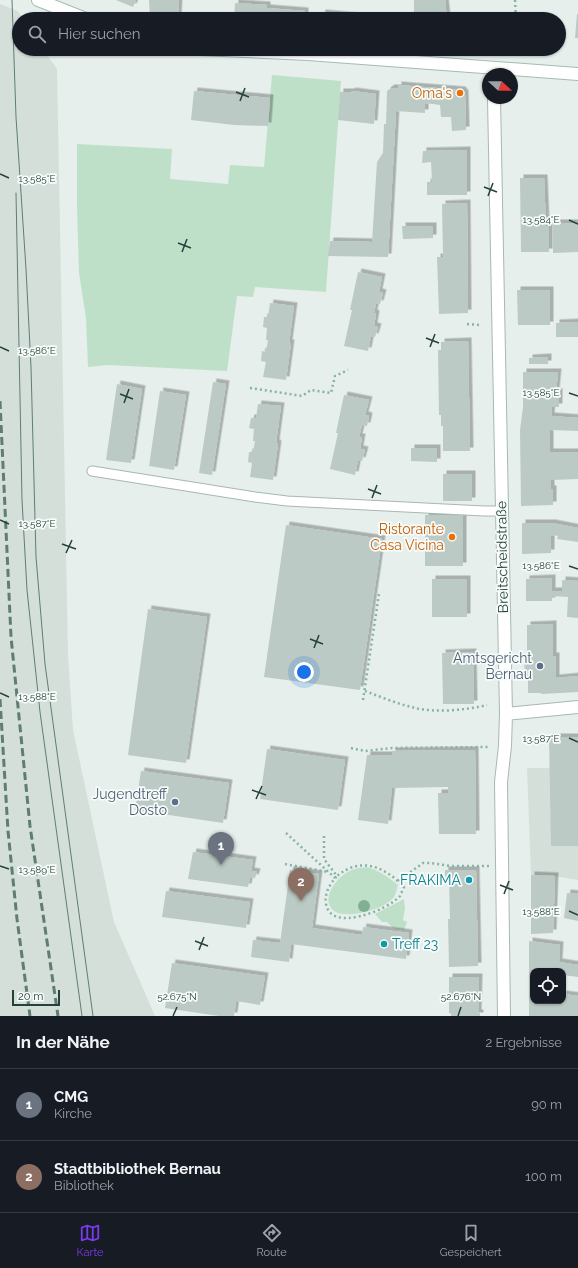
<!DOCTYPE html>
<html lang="de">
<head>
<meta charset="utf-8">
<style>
	:root { --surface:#171b24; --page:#242831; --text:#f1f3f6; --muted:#9ea1a6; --line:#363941; --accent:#7c3aed }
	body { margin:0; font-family:Raleway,sans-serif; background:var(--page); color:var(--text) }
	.controls { position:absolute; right:12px; bottom:12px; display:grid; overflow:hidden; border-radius:8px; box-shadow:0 1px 3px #0004 }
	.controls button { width:36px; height:36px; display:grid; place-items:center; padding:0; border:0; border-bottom:1px solid var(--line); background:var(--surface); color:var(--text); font:20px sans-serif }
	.compass { position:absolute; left:482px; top:68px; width:36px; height:36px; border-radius:50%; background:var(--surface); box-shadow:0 1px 3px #0004; rotate:111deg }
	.scale { position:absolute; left:12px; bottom:10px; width:48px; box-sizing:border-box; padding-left:4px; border:2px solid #24423a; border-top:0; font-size:11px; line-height:14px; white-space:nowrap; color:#24423a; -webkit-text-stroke:3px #f7fbf9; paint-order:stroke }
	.you { position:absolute; left:304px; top:672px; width:14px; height:14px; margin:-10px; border:3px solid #fff; border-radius:50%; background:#1a73e8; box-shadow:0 0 0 6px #1a73e833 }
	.badge { display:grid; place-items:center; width:26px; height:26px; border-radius:50%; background:var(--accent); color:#fff; font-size:13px; font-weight:700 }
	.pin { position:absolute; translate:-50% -33px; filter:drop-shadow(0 1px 2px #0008) }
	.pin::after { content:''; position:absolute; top:21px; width:14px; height:12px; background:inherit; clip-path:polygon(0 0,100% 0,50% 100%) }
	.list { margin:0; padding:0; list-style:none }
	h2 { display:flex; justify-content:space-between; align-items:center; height:52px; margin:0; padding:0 16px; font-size:17px }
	h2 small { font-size:13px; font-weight:400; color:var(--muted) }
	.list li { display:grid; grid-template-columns:26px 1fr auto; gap:12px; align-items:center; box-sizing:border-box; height:72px; padding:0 16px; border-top:1px solid var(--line) }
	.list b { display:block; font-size:15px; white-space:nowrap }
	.list p { margin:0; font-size:13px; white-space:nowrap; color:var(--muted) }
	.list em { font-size:13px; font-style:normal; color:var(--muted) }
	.icon { flex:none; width:22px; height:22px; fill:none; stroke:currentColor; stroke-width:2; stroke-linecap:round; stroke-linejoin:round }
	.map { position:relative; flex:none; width:578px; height:1016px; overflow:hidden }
	.search { position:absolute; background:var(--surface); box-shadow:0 1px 3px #0004; left:12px; right:12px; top:12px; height:44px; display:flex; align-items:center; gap:10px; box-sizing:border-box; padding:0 14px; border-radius:22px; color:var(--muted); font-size:15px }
	.sheet { height:196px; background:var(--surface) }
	nav { display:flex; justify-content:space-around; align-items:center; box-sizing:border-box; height:56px; border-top:1px solid var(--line); background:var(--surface); font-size:11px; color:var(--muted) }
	nav a { display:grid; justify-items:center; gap:2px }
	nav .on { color:var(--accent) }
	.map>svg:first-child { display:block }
	.built { fill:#d4dfda }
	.green { fill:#bfe0c8 }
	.building { fill:#bbcac4; filter:url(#shadow) }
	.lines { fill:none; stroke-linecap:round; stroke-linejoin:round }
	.lane-casing { stroke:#a8b8b2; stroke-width:11 }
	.street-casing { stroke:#a8b8b2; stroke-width:14 }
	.secondary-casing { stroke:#a4bbb3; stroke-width:14 }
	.path { stroke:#86b3a5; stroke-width:2.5; stroke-dasharray:2 3; stroke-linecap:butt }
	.lane { stroke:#fff; stroke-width:9 }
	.street { stroke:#fff; stroke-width:12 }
	.secondary { stroke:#fff; stroke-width:12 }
	.tram { stroke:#5f7d75; stroke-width:1 }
	.rail { stroke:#5f7d75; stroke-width:3; stroke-dasharray:8 4; stroke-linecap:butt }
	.tree { fill:#80af93 }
	.ticks { fill:none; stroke:#24423a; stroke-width:1.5 }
	.food-dot { fill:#e8710a; stroke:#f7fbf9; stroke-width:1.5 }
	.service-dot { fill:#5c6f8a; stroke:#f7fbf9; stroke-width:1.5 }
	.culture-dot { fill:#0f9aa8; stroke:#f7fbf9; stroke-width:1.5 }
	.labels { text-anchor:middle; stroke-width:3.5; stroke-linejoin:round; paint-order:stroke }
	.food-label { font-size:14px; fill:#c56008; stroke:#f7fbf9; text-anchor:end }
	.street-label { font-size:14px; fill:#24423a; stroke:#f7fbf9 }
	.service-label { font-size:14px; fill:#4e5e75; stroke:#f7fbf9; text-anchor:end }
	.culture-label { font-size:14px; fill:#0d838f; stroke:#f7fbf9; text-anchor:end }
	.ticks-label { font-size:10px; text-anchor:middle; fill:#24423a; stroke:#f7fbf9; stroke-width:3.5; stroke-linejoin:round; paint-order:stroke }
</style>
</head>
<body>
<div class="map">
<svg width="578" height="1016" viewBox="0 0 578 1016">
	<defs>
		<filter id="shadow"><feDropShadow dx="3.5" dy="-3.5" stdDeviation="0" flood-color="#0004"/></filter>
	</defs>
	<rect width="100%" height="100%" fill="#e6efeb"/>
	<path class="built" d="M0,4L18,11L23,19H19V49H43L57,69L68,655L73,730L114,922L155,1016H0Z
		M527,768H578V880L554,876L531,875Z"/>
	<path class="green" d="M272,75L341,81L326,292L255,287L253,297L237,296L227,371L108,365L88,367L86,318L79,273L77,208V144L172,149L170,179L228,184L230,165L264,167Z
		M366,867C379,870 388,877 398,885C397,888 396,894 394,897C385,909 347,920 334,911C320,900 335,880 346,873C352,869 359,868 366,867Z
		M404,899L405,909L403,920L407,922L404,930L393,928L387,922H382L375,914Z"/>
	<path class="building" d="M116,0H136L133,7Z
		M149,0H179L178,19H150Z
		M414,0H445L447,19H414Z
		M235,3L267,5V8L305,11V19H234Z
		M322,13L356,16V19H321Z
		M577,14H578V38H575Z
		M478,16L512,17V19H478Z
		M398,85L462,90L465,94L466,130L452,131L451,117H441L440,105L425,103V113L396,111L388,257L328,256L330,241L372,242L377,162L383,153L384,124H386L387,91L391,88H398Z
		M194,91L270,98L268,126L234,125L191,120Z
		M352,91L376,94L374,124L338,120L340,92H351Z
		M467,150V195H427V182H432L431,162L422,163L423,151Z
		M520,178H544L546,226H549V252H521Z
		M467,203L468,313L439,314L437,257H443L442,204Z
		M553,223H578V252L553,253Z
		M402,226H433V238L403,239Z
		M358,272L382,277L379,292L383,293L380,304L376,303L374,313L376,314L374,326L378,327L375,337L371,336L368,351L344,346L352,310H350Z
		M517,290H550V325H518Z
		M270,303L294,306L289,343H291L286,380L263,377L266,362L261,361L262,351L266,352L268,340H266L267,328L263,327L264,317H268Z
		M578,322V337H556V323Z
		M468,341L470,451H443V426H441V415H439L438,350H441V342Z
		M548,357V364H529V358Z
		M523,372H558L556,392H559V407H552L551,416L578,418V431L550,430V452H578V479L551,480V489H553V505L521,506L520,430L523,407Z
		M213,382L226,384L212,475L199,473Z
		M117,384L142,389L131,463L106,460Z
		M160,391L186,395L174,470L149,466Z
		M344,395L369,400L365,415L369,416L367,426L362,425L359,437H362L360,449L365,450L362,461L358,460L355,475L330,469L338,433H336Z
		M258,404L281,406L276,443L278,444L273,480L250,477L252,463L248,462L249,452H253L255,441H253L254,429L249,428L251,418H256Z
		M411,448H437V462L411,461Z
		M443,474H472V501H443Z
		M425,515H463V566H425Z
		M522,523H552L578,528V542L557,539L558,536L551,535V553L522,554Z
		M286,525L382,539L360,690L264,677Z
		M552,578V591H562V580L578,581V618L567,617L568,597L552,596V601H526V579Z
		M432,579H467V617H432Z
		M148,609L207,617L186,763L128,755Z
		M553,624V656H556V678L578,676V692L541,694V693H528V680H525L524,656H527V625Z
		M473,652L474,704H443L442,653Z
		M549,737H578V846H551Z
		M267,749L345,760L338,810L260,799Z
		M475,750L476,834H439L438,793H448V787L392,788L388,824L358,820L367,755H392V751Z
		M141,771L229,783L223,823L135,810Z
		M193,852L253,860L251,871L257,872L255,878L250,877L248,887L188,879Z
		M290,870L319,874L312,928L362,935L363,927L409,933L406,959L291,944L289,962L251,957L253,940L280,943Z
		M445,870H476L478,966L449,967L448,919H450L449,877H445Z
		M531,875L555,876L553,933L531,934Z
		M166,891L250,902L246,928L162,917Z
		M567,893L578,894V921L564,918Z
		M529,941L560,945L559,962L578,965V977L563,975V971H533V1001H563V994L578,996V1016H529Z
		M172,963L265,976L260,1005L236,1001L234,1016H219L165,1008Z
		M449,977H479L478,1013H480V1016H451V1014L449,1013Z"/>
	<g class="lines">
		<defs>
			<path id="lane" d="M92,471L255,497L287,501L484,511H501"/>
			<path id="street" d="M494,98L506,714L505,746L501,782L504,1016
				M506,714L578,707"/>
			<path id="secondary" d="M38,0L86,19
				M200,49L308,54L578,74"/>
		</defs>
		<use href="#lane" class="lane-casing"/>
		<use href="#street" class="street-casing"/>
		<use href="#secondary" class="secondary-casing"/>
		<path class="path" d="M515,0L516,19
			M517,49L518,54
			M467,324L479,325
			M250,388L302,396L311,390L331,393L335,376L348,370
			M365,691C381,697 398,704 415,708C436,713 467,710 487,705
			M363,700L379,594
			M351,748L365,751L392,748L489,747
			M286,833L335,878
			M324,836V859L337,876C361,856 385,867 404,887C403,890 401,893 400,896C388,910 331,933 326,904C324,893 330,884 337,876
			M285,864L328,872
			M398,881L423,863H431L450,866H490"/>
		<use href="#lane" class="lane"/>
		<use href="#street" class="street"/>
		<use href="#secondary" class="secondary"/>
		<path class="tram" d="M12,0L16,117L26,269L31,367L36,557L45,664L93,1016
			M16,193L22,500L27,590L40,712L82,1016"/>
		<path class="rail" d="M0,401L11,637L30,826L58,1016
			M0,699L8,831L17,919L30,1016"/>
	</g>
	<circle class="tree" cx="364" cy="906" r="6"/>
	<path class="ticks" d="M236,92L249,97M240,101L245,88M0,174L9,178M484,187L497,192M488,196L493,183M569,220L578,224M178,243L191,248M182,252L187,239M426,338L439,343M0,347L9,351M430,347L435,334M569,393L578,396M120,394L133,399M124,403L129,389M368,489L381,494M372,498L377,485M0,520L9,524M62,544L76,549M66,553L72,540M569,566L578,569M310,639L323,644M314,648L319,635M0,693L9,697M569,738L578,742M252,790L266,795M256,799L262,786M0,866L9,869M500,885L513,890M504,894L509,881M569,911L578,915M195,941L208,946M199,950L204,937M173,1016L177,1007M458,1016L461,1007"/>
	<g class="food-dot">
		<circle cx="460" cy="93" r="4"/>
		<circle cx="452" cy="537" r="4"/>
	</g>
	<g class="service-dot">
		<circle cx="540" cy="666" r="4"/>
		<circle cx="175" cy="802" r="4"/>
	</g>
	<g class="culture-dot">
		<circle cx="469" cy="880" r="4"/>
		<circle cx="384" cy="944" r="4"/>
	</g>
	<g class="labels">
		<g class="food-label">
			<text x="452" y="98">Oma's</text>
			<text x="444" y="534">Ristorante<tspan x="444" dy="16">Casa Vicina</tspan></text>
		</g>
		<g class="street-label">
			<text transform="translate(502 557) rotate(-91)" y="5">Breitscheidstraße</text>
		</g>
		<g class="service-label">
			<text x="532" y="663">Amtsgericht<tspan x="532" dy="16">Bernau</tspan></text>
			<text x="167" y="799">Jugendtreff<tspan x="167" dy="16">Dosto</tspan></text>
		</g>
		<g class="culture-label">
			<text x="461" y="885">FRAKIMA</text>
			<text x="392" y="949" text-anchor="start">Treff 23</text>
		</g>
	</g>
	<g class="ticks-label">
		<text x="37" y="182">13.585°E</text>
		<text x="541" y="223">13.584°E</text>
		<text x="37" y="354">13.586°E</text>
		<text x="541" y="396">13.585°E</text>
		<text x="37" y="527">13.587°E</text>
		<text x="541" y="569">13.586°E</text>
		<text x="37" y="700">13.588°E</text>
		<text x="541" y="742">13.587°E</text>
		<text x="37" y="873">13.589°E</text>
		<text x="541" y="915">13.588°E</text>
		<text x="177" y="1000">52.675°N</text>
		<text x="461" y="1000">52.676°N</text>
	</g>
</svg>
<div class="controls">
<button><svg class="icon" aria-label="locate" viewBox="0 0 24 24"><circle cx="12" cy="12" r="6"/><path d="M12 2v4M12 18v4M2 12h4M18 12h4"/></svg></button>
</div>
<svg class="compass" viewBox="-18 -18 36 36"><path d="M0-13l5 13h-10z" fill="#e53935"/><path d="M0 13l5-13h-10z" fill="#9ea1a6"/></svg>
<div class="scale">20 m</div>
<div class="you"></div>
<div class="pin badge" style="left:221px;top:865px;background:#6b7280">1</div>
<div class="pin badge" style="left:301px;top:901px;background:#8d6e63">2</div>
<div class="search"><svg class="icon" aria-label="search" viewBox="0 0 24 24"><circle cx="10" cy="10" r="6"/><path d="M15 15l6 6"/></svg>Hier suchen</div>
</div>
<section class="sheet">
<h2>In der Nähe<small>2 Ergebnisse</small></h2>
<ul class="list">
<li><span class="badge" style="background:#6b7280">1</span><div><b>CMG</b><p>Kirche</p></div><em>90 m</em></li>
<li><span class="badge" style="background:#8d6e63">2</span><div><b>Stadtbibliothek Bernau</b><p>Bibliothek</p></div><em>100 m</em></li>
</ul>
</section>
<nav>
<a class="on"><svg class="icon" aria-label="map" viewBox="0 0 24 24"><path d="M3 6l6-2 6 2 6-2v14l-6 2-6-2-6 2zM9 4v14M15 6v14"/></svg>Karte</a>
<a><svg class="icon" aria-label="directions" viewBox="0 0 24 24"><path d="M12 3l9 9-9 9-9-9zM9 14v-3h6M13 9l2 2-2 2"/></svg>Route</a>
<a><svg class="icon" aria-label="saved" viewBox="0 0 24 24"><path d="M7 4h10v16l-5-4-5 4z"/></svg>Gespeichert</a>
</nav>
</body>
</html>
